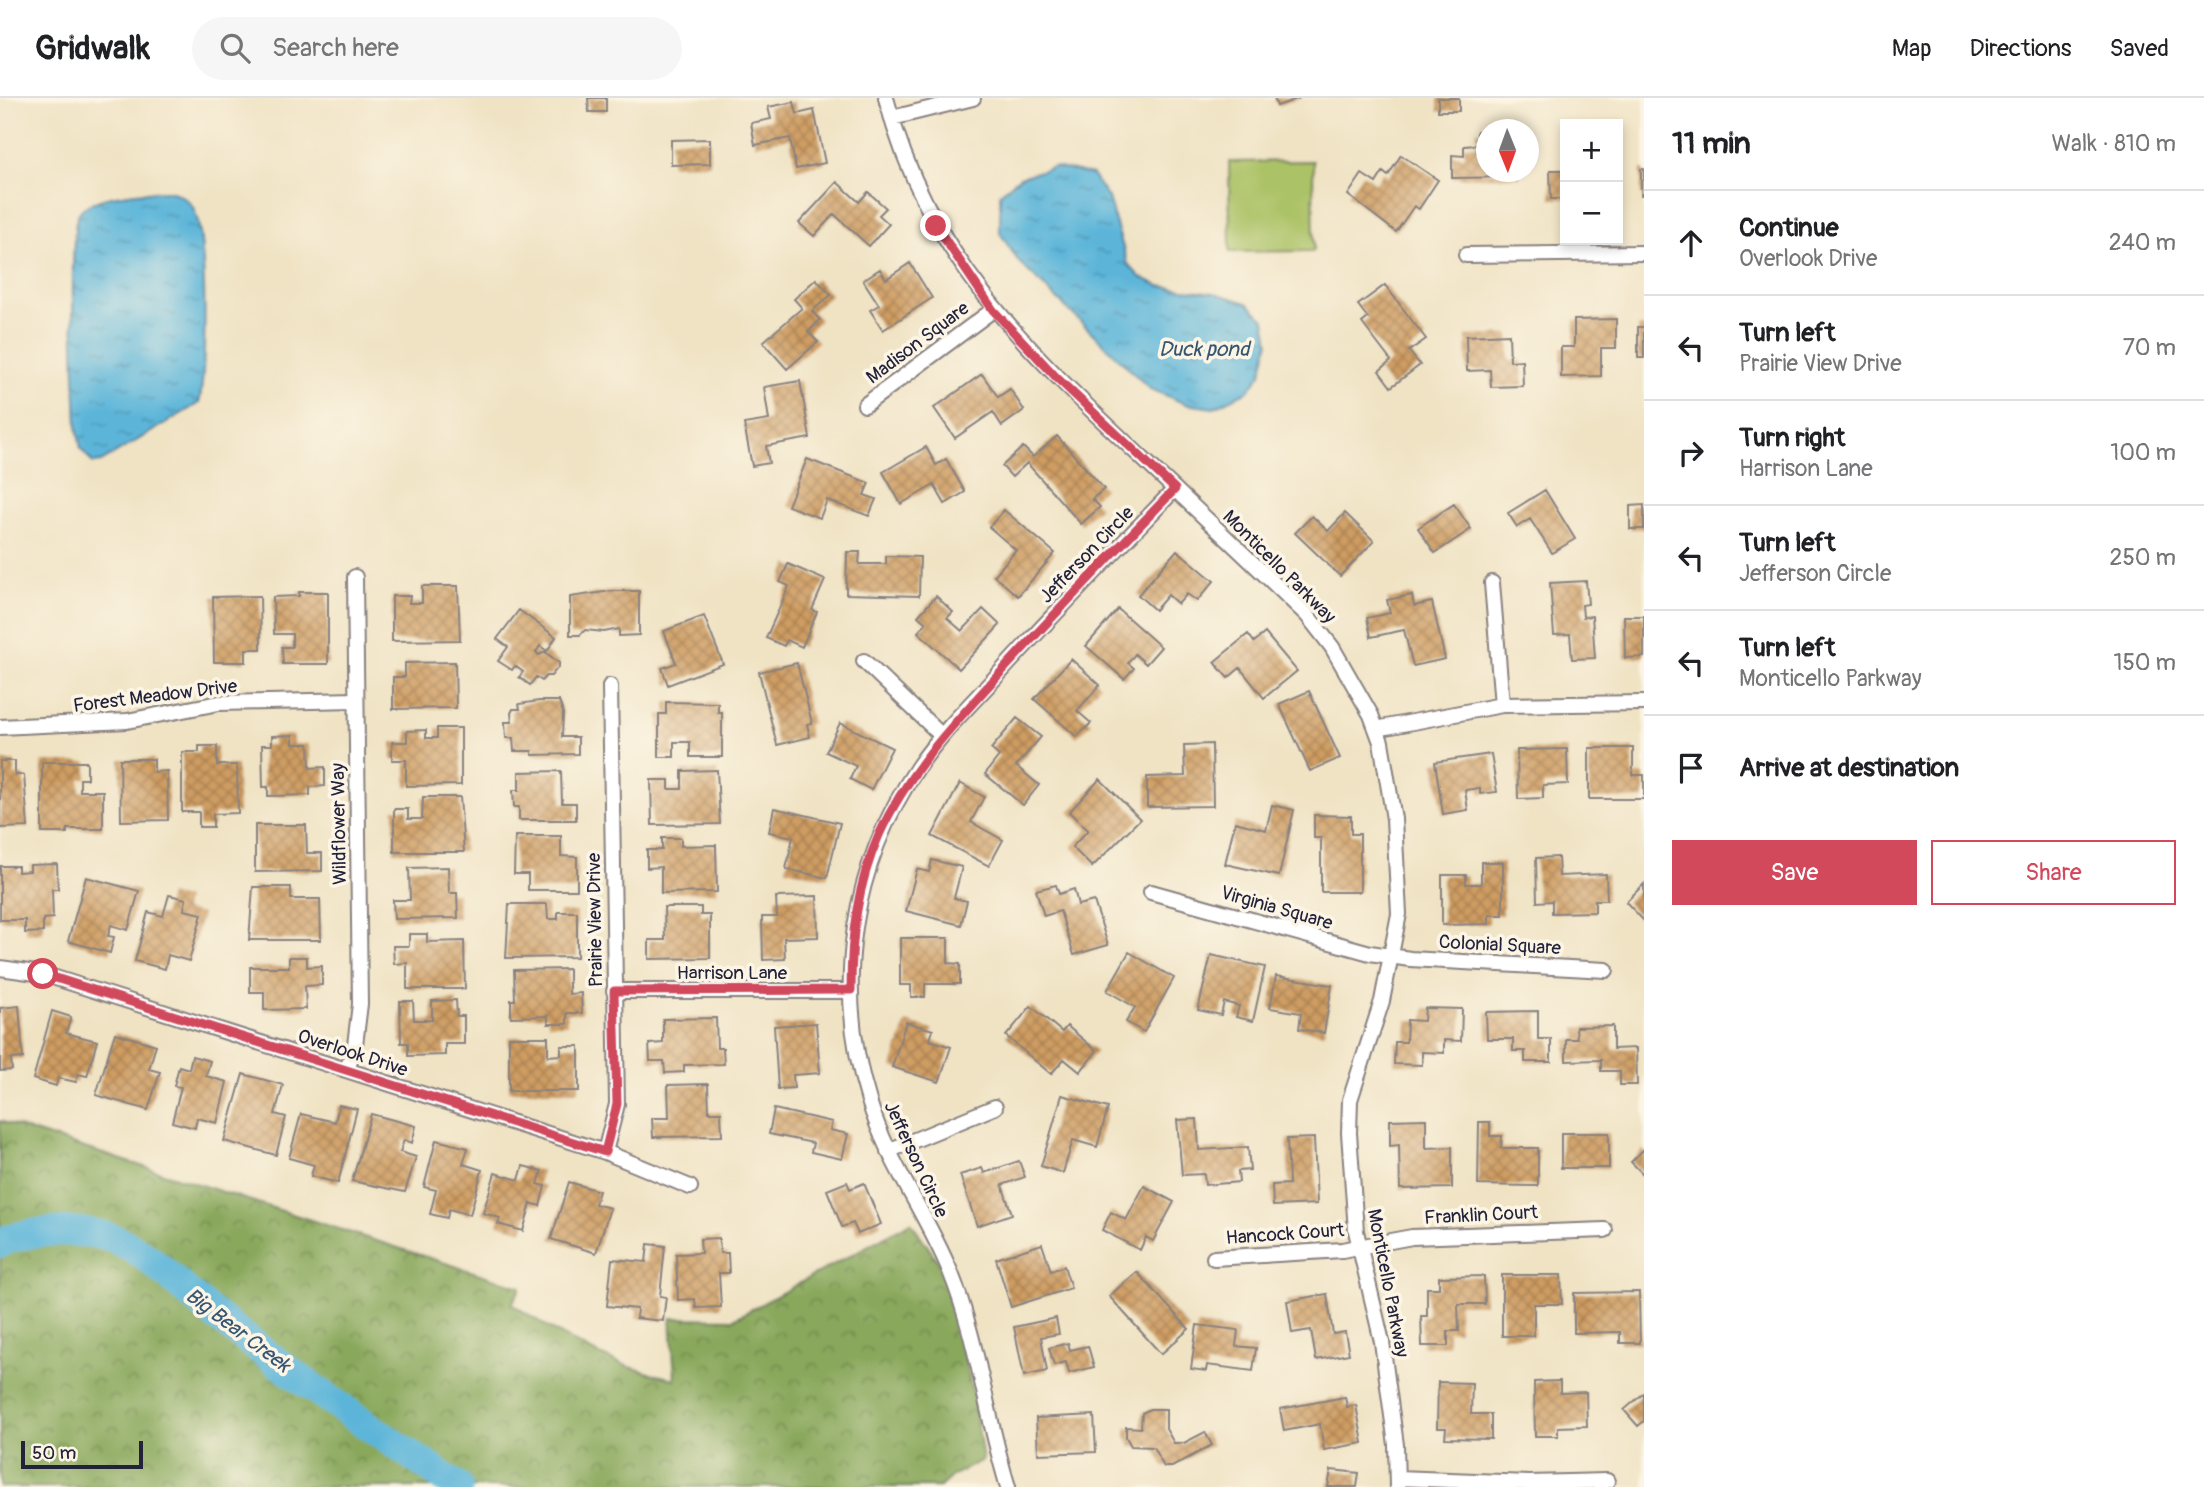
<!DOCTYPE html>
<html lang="en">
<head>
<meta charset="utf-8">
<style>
	:root { --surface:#fff; --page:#f6f6f6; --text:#202124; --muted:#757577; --line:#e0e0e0; --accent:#d1495b }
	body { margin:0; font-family:Pangolin,sans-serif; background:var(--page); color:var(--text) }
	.controls { position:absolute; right:21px; top:21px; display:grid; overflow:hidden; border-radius:0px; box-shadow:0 4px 10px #0003 }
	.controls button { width:63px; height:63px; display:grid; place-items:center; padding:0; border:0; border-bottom:2px solid var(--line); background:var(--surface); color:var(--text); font:35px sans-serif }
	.compass { position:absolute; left:1476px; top:21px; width:63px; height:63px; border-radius:50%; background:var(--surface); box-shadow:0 4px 10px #0003; rotate:179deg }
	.scale { position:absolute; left:21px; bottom:18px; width:122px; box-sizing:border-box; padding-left:7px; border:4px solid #22223b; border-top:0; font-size:19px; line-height:24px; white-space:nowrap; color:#22223b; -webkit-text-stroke:5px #fcf5e5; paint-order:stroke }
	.stop { position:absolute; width:21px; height:21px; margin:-16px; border:5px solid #d1495b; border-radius:50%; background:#fff }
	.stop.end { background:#d1495b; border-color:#fff; box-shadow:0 2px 7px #0008 }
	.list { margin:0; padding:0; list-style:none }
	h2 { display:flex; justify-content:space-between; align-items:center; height:91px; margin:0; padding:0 28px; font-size:30px }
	h2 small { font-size:23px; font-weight:400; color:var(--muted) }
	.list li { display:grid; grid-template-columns:46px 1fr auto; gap:21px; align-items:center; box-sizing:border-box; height:105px; padding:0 28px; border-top:2px solid var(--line) }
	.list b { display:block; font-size:26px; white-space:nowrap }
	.list p { margin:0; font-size:23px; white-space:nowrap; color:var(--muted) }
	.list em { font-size:23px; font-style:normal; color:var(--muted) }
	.actions { display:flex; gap:14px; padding:21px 28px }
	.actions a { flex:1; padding:16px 0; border:2px solid var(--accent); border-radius:0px; text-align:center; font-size:24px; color:var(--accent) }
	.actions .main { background:var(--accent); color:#fff }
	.icon { flex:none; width:38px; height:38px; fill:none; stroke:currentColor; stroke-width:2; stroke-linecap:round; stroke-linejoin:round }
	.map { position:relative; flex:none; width:1644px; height:1389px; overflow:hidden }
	header { display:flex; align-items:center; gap:42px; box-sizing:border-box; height:98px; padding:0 35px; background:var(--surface); border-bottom:2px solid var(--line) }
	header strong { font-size:33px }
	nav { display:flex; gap:38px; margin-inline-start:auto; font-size:24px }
	.search { width:490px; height:63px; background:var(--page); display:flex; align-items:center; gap:18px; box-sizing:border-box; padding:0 24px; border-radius:38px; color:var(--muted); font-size:26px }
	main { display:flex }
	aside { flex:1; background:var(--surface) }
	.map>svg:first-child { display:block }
	.green { fill:#acc266; stroke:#677250; stroke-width:2 }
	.forest { fill:url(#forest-crowns); stroke:#56654b; stroke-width:2 }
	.water { fill:url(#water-ripples); stroke:#3e6c8a; stroke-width:2 }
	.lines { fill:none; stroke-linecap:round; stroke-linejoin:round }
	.river { stroke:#5bb5d9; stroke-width:30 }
	.building { fill:url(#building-cross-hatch) }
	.minor-casing { stroke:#898280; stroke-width:18 }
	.minor { stroke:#fff; stroke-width:14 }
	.route { stroke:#d1495b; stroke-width:9 }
	.labels { text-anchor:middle; stroke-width:7; stroke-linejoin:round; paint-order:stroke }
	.street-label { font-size:19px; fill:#22223b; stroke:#fcf5e5 }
	.water-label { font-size:21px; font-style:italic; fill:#365572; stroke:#fcf5e5 }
</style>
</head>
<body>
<header>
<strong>Gridwalk</strong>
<div class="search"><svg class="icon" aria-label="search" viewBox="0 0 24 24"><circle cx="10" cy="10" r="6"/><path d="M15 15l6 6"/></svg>Search here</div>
<nav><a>Map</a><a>Directions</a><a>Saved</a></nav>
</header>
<main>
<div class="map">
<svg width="1644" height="1389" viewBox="0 0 1644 1389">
	<defs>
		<pattern id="forest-crowns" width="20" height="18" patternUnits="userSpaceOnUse" patternTransform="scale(1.75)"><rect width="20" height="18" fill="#89a85b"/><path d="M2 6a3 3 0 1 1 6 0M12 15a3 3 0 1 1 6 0" fill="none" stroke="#70884c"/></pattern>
		<pattern id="water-ripples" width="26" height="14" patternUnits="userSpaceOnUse" patternTransform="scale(1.75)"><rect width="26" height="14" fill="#5bb5d9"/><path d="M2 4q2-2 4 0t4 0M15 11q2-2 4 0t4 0" fill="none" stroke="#4b93b1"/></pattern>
		<pattern id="building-cross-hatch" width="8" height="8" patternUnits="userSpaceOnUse" patternTransform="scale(1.75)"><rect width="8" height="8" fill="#cf9d62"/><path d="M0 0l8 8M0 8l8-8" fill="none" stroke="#a88052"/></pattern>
	</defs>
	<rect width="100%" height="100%" fill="#fcf5e5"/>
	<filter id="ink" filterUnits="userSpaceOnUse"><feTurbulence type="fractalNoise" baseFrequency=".0143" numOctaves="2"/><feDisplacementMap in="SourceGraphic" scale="14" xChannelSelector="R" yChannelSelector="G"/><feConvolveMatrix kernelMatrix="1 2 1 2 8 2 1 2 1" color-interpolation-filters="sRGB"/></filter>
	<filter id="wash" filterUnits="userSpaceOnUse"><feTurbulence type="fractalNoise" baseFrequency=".00686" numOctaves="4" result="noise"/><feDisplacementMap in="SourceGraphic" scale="28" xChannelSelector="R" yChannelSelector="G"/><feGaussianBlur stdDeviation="1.57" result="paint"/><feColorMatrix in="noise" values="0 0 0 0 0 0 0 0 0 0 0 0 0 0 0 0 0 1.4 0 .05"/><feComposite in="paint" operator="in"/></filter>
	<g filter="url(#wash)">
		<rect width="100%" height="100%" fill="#f0e3c4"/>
		<path class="green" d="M1313,63L1314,153L1230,154L1229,64Z"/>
		<path class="forest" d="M0,1023L521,1189L512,1206C567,1242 609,1268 675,1281L671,1220L734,1221L911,1124L942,1169L972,1291L983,1362L953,1377L940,1389H0Z"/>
		<path class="water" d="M1054,69L1092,77L1108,100L1128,166L1140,179L1160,188L1215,195L1247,205L1265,222L1269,244L1261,276L1248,293L1213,310L1186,306L1150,291L1019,164L1000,135V95L1020,79Z
			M171,93C182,98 191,102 195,114C207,144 207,273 199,305L101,364L93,365L81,351L77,329C76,297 67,132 79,115C91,96 150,93 171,93Z"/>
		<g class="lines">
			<path class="river" d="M0,1145C26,1131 88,1130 114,1141C150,1155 178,1188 207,1211C288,1275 374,1332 458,1389"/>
		</g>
		<g id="blocks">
			<path class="building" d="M588,0H606V14H589Z
				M1274,0H1300L1277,8Z
				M1438,0H1459V13H1438Z
				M794,4L797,16L814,12L825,65L796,71L790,40L755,47L751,25L771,21L768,9Z
				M1477,33H1486V74H1520V79L1452,80V57L1464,58V48L1477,47Z
				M710,41V66L671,67V42Z
				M1401,57L1438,82L1419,111L1414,108L1396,134L1348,97L1362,76L1376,85L1383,74L1388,78Z
				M1641,71H1644V97H1641Z
				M1550,72H1565V101H1551Z
				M837,84L859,104L868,94L886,110L879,117L889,126L869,148L834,116L814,138L799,125Z
				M910,165L932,200L883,232L870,212L879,207L863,182L880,171L886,181Z
				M816,181L831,197L812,213L820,222L808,234L818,244L787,271L763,244L802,210L794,201Z
				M1385,187L1426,241L1409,253L1420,267L1391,289L1379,273L1391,263L1362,225L1368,220L1358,207Z
				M1616,221V250H1601V278L1561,279V249H1574V222Z
				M1638,229H1644V260H1638Z
				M1509,236L1510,263L1522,262L1523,288L1491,289L1490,272L1467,273L1466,238Z
				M982,276L998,299L1010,291L1024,312L1002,328L993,314L955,340L934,310Z
				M800,283L810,340L766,348L769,365L752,368L744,326L769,322L764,289Z
				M1057,338L1104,391L1092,401L1100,409L1081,426L1027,365L1012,379L1002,368L1023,349L1033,359Z
				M926,349L936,367L946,361L965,394L945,406L934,387L901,406L883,374Z
				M807,361L869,385L864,397L876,401L869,418L827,402L820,420L788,408Z
				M1545,392L1575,441L1552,455L1530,421L1517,429L1508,415Z
				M1454,406L1471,431L1435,455L1418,430Z
				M1644,407V431H1630V408Z
				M1004,412L1055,455L1018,498L994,478L1016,452L989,429Z
				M1345,415L1374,443L1340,478L1295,435L1312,418L1328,433Z
				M1177,452L1214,483L1197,503L1187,496L1178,506L1168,497L1155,512L1138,497Z
				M847,454H860L859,466H886V458L920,459L919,498L846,496Z
				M788,466L825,482L812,512L817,514L802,549L787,542L784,548L766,540L789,488L780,484Z
				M1586,483L1588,506L1582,507L1583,519L1592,518L1595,560L1572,561L1570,536L1554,537L1550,485Z
				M422,488H458L460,542L392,543V498H410L409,505H422Z
				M611,493H639V537L619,538V531L604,534L585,532L580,537H570V499Z
				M299,494H328V566H283L282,549H292V536H274L273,499L299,498Z
				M1412,497L1414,508L1432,504L1445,561L1413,568L1404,532L1371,539L1367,520L1390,515L1387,502Z
				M260,498L261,551H246V564H214L213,499Z
				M936,498L953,514L947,520L962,533L983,511L1000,527L959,571L918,534L926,525L918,518Z
				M1118,511L1161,549L1146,566L1135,556L1128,565L1134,570L1124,581L1086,548Z
				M519,512L556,539L547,553L540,548L536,554L539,557L545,554L559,565V568L551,578H546L542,583L536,579L530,587L519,579L523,574L515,568L512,572L498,563L508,549L497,541Z
				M704,518L723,566L668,587L662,570L676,565L664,533Z
				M1624,518H1644V559L1625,560Z
				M1265,535L1297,573L1264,600L1240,570L1228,580L1214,564L1248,536L1254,544Z
				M1071,561L1100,587L1077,613L1091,625L1077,639L1034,601Z
				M455,564L456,610L393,611V579H405V565Z
				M797,565L812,625L807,626L810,639L777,647L759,574Z
				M1309,593L1340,660L1310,673L1279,606Z
				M539,603H559L563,615L562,639H578V656L532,657V653H514L513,640H506L505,624H512L511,615L513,611H520L519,606Z
				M666,604L718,605V614H722V659H690V644H674V659H659V616H666Z
				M1017,620L1041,639L1016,668L1039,687L1023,707L985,676L999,658L991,651Z
				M840,625L892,650L871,692L850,681L856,668L826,654Z
				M437,630H461V687L406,688V662H392V644H407V633L426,632V640H437Z
				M293,637V646H309L310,670L325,669V688L310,689V697L268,698V689H263L262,647H272V638Z
				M1212,646L1213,708L1147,709V679L1185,678L1184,647Z
				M199,648H217V667H237L238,715L213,716V729H199V714H182V654H199Z
				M1589,650H1633V677H1644V701H1589Z
				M1567,651L1568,686L1543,687V700L1518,701L1517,652Z
				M1491,656L1497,694L1480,696V690L1465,692L1468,712L1443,716L1435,664Z
				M120,661H154V674L167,673L168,722L121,723Z
				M0,663H15V677H24L28,729L0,730Z
				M42,664H87V681H80V693H103V731H67V735H42Z
				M717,672L720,726L652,727L651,682H669V691H682V673Z
				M561,673L562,705H576V722H519V709H514L513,692H519V674Z
				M1100,681L1140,721L1092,769L1072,749L1088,732L1069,714Z
				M960,685L984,699L971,724L1003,742L989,768L932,738Z
				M423,699H460L464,754H394V711H408V721H422Z
				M1272,707L1294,712L1279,778L1225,766L1235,724L1266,732Z
				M774,710L840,725L827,780L786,771L793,739L769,734Z
				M1314,717L1351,718V736H1360V794H1321V740H1314Z
				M255,727H306L307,755H322V773L255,774Z
				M515,738H561V758L577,759V792H528V776H514Z
				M662,740H681V748L716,747L717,794L661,795V769L647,770V752H662Z
				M1558,759L1559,778L1606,776L1607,802H1595V814L1552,815V803L1537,804L1536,760Z
				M932,762L962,769L954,800L967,803L961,827L906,813L917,771L929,774Z
				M1481,764H1503V817H1489V826L1442,827V777H1466V786H1481Z
				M57,766L58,791H52L53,820L43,821V834L25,835V822H0V768H18V774L30,773V767Z
				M448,769L449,795H457L458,820L394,821L393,802H410L409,770Z
				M86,779L139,793L128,832L111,827L108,838L114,839L110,855L68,843Z
				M1644,786V823L1626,804Z
				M1056,787L1059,796L1074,791L1078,807L1094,803L1108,847L1074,857L1060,813L1044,818L1036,792Z
				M253,789H291V801H320L321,842H249Z
				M169,797L186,801L184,812L202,816L189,863L168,857L165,871L135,863L148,814L163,818Z
				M817,798L818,839L784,840L785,861L763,862L762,819H777L776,799Z
				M509,806H547L548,821H558V814H577V859L506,860Z
				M664,809H701V817H710V860L649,861V842H665Z
				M409,836H427V844L464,843L465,891H407V865L394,866L393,848H409Z
				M900,840H948V865L960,866V886H925V899H911V887H900Z
				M1129,854L1174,880L1144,934L1126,924L1135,909L1107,893Z
				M1211,857L1265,869L1253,923L1236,919L1239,908L1224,904L1221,917L1198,912Z
				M289,859H307V869L322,868V887L305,888L306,911L264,912V894H250V869H289Z
				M569,871V896L581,895L582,915H567V926H548V918L511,919V902H515L514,872Z
				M1276,878L1332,887L1324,935L1299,931L1301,915L1270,910Z
				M456,902L457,918H464V946H445V957L408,958V945H401L400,903H413L414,922H432V903Z
				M19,908L23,960L11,961L12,972L0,973V910Z
				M1031,908L1062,934L1067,928L1097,953L1080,974L1064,961L1051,976L1006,938Z
				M1425,910L1462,911L1461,943L1444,942V955L1422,954V967L1394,966L1395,944H1406L1407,922L1424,923Z
				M52,913L71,919L66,935L97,943L87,978L78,976L76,984L58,980L56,988L33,981Z
				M1538,913V941H1551V964H1525V953H1513V941H1487L1486,914Z
				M716,920L717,950H723L724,966L684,967V974L665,975L664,963H650L649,946L663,945V921Z
				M906,924L933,932L930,942L951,949L939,984L892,969Z
				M816,925L820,975L793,977L794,990L778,991L774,928Z
				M1613,928V951L1636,950L1637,987H1620V973H1601V962L1566,963V941H1577L1576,929Z
				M115,935L156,947L149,971L160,974L148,1012L96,997Z
				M509,939H548V958L561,957V948H579V993H509Z
				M192,958L210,963L206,978L227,984L217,1025L197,1020L195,1030L172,1024L181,989L174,988L179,968L189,971Z
				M243,976L283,987L275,1016L286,1019L276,1057L224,1043Z
				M708,986L709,1014H721L722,1038L653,1039L652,1020H669L668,987Z
				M1062,997L1108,1010L1097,1049L1073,1042L1063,1075L1041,1068Z
				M339,1007L357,1011L338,1085L311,1078L314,1067L289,1060L301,1016L335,1024Z
				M774,1011L832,1024L830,1032L848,1036L842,1061L811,1054L813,1045L769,1036Z
				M371,1016L416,1028L412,1045L404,1042L400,1054L416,1059L405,1094L352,1083Z
				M1197,1021L1199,1052L1248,1049L1250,1072L1238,1073L1239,1084L1205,1087L1204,1076L1182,1077L1177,1022Z
				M1426,1021V1050L1452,1049V1090L1400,1091L1399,1047L1390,1048V1022Z
				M1479,1024H1490V1038H1502L1501,1050H1538V1088L1478,1087Z
				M1561,1035H1609V1070H1561Z
				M1314,1040L1317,1106L1273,1108L1272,1087L1289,1086L1287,1041Z
				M436,1042L468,1050L463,1066L482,1072L470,1117L449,1111L447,1120L430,1116L436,1092L424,1089Z
				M1644,1051V1077L1631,1064Z
				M1019,1063L1025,1079L1002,1087L1012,1116L977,1128L960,1077L982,1070L984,1075Z
				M523,1068L542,1073L538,1086L545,1088L540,1108L531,1105L523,1133L498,1126L500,1120L483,1115L495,1075L519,1082Z
				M569,1084L599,1093L595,1106L610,1110L596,1155L551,1141Z
				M847,1084L850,1091L864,1085L881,1126L858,1136L853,1125L842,1129L827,1092Z
				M1144,1088L1174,1104L1153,1143L1146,1139L1140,1152L1102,1132L1111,1114L1126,1122Z
				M719,1140L720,1155H728L729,1175H719L721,1209L696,1210L695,1201L678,1202L676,1156L701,1155L700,1141Z
				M648,1146L665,1148L660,1198L666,1199L663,1223L636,1220L637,1211L607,1208L612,1161L646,1164Z
				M1042,1146L1051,1173L1064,1168L1071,1190L1011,1209L996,1161Z
				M1137,1174L1189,1231L1161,1256L1109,1198Z
				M1502,1177H1561L1562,1206H1534V1238H1502Z
				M1484,1178L1485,1206H1458L1459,1233H1448V1248H1422L1421,1218H1427V1190H1439V1179Z
				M1639,1194L1640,1245H1620V1234L1574,1235V1195Z
				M1327,1196L1333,1236L1345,1234L1349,1256L1316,1262L1311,1232L1292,1235L1287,1203Z
				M1056,1220L1059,1236L1041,1239L1047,1273L1024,1278L1014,1229Z
				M1197,1227L1238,1232L1236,1248L1256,1250L1253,1273L1207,1267L1206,1273L1191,1271Z
				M1068,1245L1070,1252L1088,1248L1094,1269L1069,1275L1066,1264L1054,1267L1049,1250Z
				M1560,1283V1295L1586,1294L1587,1328L1558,1329V1338H1535L1534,1284Z
				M1438,1284L1472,1285L1471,1316H1491V1341L1445,1340L1446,1330H1437Z
				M1644,1295V1323L1638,1328L1624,1312Z
				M1345,1299L1347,1309L1356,1307L1363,1345L1324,1352L1320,1326L1284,1333L1280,1311Z
				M1150,1311H1166V1331L1174,1345H1184L1205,1334L1212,1347L1172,1369H1164L1153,1349L1131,1348L1126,1339V1329L1141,1330L1142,1315Z
				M1094,1317L1096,1354L1038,1356L1036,1320Z
				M1331,1372L1359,1375L1357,1389H1328Z"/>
		</g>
	</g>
	<g filter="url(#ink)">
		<use href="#blocks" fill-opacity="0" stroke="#898280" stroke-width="2"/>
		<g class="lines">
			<defs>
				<path id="minor" d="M886,0C928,160 1025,250 1141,359C1196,411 1252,464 1307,517L1332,549L1371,617L1381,644L1394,721L1399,816L1382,903L1350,1002L1349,1035L1356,1133L1382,1244L1396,1347L1397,1389
					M892,20L973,0
					M1466,157L1644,155
					M865,307L993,212
					M1492,485L1502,607
					M864,563L942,638
					M0,629L127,623L219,605L356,602
					M1376,631L1502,607L1644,605
					M1151,794L1370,855L1410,861L1606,872
					M0,870L43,876L605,1054L690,1089
					M614,893H851
					M347,972L355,947L360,906L355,479
					M888,1053L995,1009
					M605,1054L617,1006L610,588
					M1214,1160L1342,1152L1412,1139L1605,1132
					M1397,1380L1529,1385L1607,1383
					M1008,1389C986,1318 978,1242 950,1173C926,1115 887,1063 869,1003C833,888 851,768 918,669C944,631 978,599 1009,565C1063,506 1119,449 1175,391"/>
			</defs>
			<use href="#minor" class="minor-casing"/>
			<use href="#minor" class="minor"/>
		</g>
	</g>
	<g class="lines" filter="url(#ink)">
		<path class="route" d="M43,876L605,1054L617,1006L614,893L851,892C851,838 857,787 879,737C908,673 956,623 1003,572C1059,511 1117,451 1175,391L1057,280L993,212L936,128"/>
	</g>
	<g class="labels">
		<g class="street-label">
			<text transform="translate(917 244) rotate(-37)" y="7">Madison Square</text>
			<text transform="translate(1086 456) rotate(-46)" y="7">Jefferson Circle</text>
			<text transform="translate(1280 468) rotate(45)" y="7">Monticello Parkway</text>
			<text transform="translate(155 597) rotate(-7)" y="7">Forest Meadow Drive</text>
			<text transform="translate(338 726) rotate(-91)" y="7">Wildflower Way</text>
			<text transform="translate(1277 809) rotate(16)" y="7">Virginia Square</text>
			<text transform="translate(594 822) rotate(-91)" y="7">Prairie View Drive</text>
			<text transform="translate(1500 846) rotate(3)" y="7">Colonial Square</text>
			<text x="732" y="881">Harrison Lane</text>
			<text transform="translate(353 954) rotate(18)" y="7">Overlook Drive</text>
			<text transform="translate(917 1061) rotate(65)" y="7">Jefferson Circle</text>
			<text transform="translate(1481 1116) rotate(-3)" y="7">Franklin Court</text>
			<text transform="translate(1285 1135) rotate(-4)" y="7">Hancock Court</text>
			<text transform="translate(1389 1185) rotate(79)" y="7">Monticello Parkway</text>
		</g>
		<g class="water-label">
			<text x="1204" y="258">Duck pond</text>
			<text transform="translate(238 1232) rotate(37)" y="7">Big Bear Creek</text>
		</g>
	</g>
</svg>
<div class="controls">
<button>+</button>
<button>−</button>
</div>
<svg class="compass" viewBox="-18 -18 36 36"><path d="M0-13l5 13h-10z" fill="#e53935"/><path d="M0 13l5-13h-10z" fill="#757577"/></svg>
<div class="scale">50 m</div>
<div class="stop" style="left:43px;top:876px"></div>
<div class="stop end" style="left:936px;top:128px"></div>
</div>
<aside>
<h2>11 min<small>Walk · 810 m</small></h2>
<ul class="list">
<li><svg class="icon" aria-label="ahead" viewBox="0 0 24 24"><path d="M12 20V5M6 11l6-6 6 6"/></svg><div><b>Continue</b><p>Overlook Drive</p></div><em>240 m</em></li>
<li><svg class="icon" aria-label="left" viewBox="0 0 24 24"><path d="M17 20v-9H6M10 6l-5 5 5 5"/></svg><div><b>Turn left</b><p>Prairie View Drive</p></div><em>70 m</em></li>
<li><svg class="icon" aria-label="right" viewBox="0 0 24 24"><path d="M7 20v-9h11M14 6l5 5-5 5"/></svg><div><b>Turn right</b><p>Harrison Lane</p></div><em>100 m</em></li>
<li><svg class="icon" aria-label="left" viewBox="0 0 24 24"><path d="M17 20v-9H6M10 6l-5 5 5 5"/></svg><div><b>Turn left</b><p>Jefferson Circle</p></div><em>250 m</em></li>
<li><svg class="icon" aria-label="left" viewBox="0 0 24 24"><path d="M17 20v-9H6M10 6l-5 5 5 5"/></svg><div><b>Turn left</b><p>Monticello Parkway</p></div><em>150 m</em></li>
<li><svg class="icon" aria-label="arrive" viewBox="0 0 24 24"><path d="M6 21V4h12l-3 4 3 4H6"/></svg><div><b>Arrive at destination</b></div></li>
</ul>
<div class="actions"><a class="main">Save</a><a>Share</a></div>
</aside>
</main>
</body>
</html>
